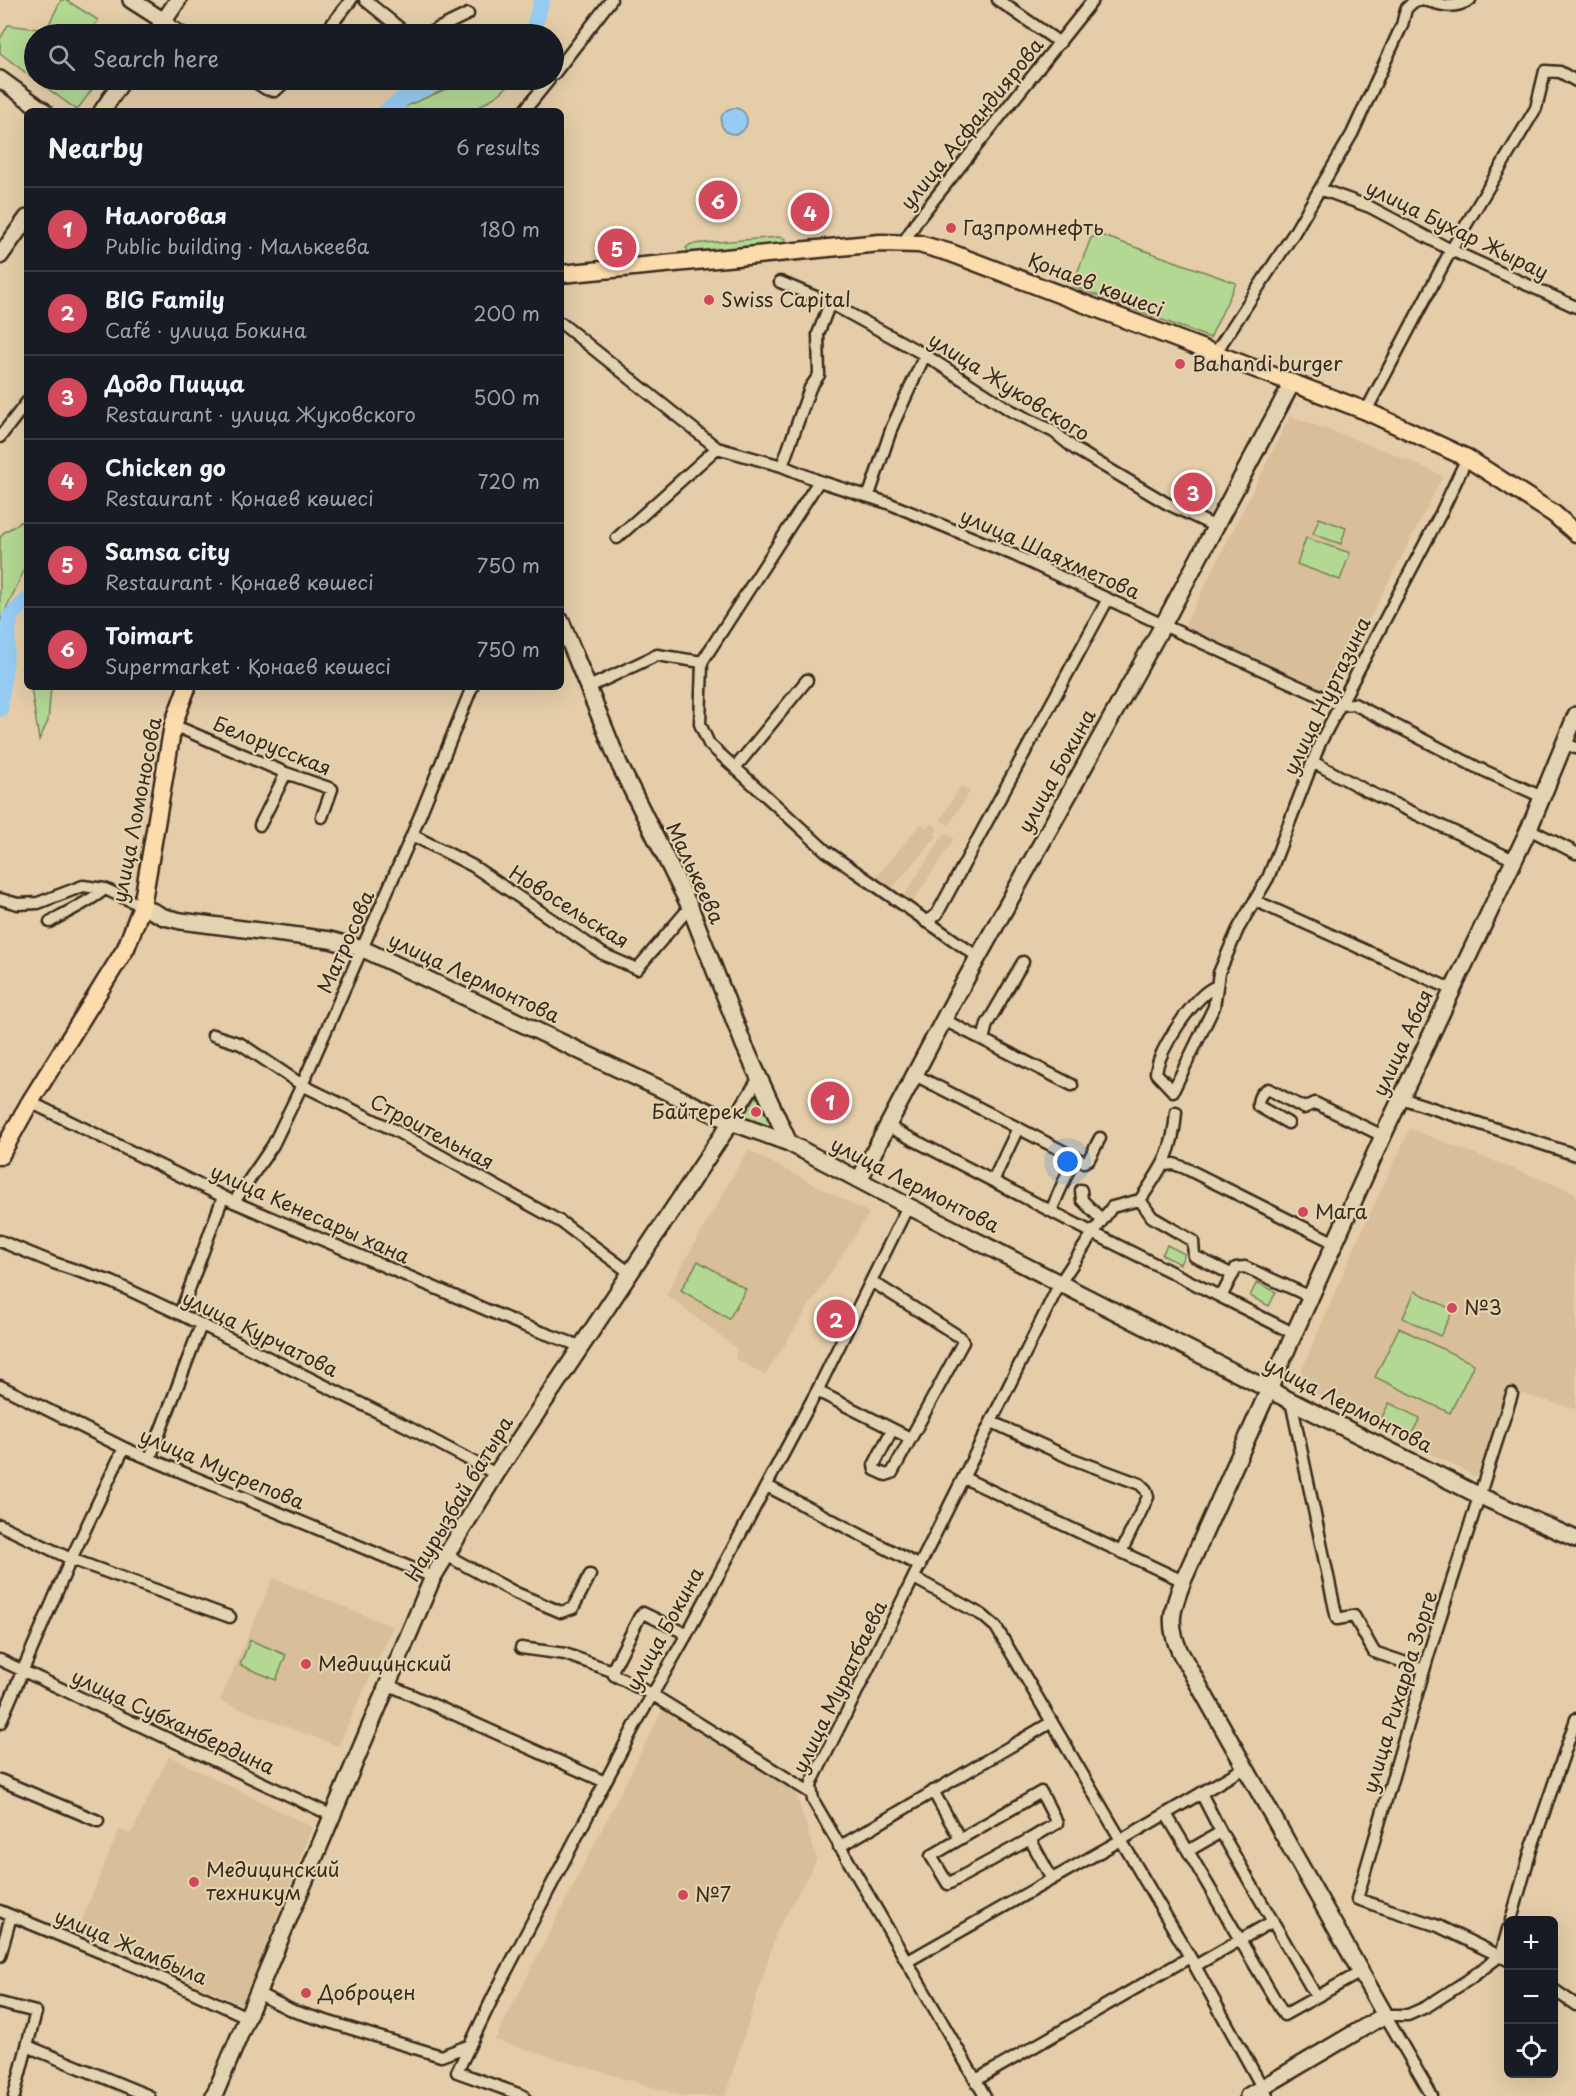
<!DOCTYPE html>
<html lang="en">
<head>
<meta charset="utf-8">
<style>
	:root { --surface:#171b24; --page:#242831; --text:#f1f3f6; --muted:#9ea1a6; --line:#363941; --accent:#d1495b }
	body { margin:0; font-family:"Playpen Sans",sans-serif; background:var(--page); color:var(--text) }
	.controls { position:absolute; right:18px; bottom:18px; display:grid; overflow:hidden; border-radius:9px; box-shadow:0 6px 24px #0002 }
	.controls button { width:54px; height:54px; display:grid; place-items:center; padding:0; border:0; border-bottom:2px solid var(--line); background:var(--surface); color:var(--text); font:30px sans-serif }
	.you { position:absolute; left:1068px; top:1162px; width:21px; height:21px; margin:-15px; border:4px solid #fff; border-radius:50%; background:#1a73e8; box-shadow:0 0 0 9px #1a73e833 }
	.badge { display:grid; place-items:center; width:39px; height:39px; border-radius:50%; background:var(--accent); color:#fff; font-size:20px; font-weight:700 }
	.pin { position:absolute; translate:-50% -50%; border:3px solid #fff; box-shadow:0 2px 6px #0006 }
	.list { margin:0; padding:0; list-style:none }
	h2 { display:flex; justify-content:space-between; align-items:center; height:78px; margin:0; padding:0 24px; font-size:26px }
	h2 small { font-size:20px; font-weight:400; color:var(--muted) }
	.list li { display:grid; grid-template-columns:39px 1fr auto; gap:18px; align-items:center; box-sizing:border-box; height:84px; padding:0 24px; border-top:2px solid var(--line) }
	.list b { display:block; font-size:22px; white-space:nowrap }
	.list p { margin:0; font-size:20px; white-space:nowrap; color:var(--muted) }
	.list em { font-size:20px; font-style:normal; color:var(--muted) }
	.icon { flex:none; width:33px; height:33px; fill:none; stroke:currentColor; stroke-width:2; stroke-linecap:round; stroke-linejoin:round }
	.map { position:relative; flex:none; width:1576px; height:2096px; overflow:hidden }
	.search { position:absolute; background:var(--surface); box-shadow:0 6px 24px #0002; left:24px; top:24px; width:540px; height:66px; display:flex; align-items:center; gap:15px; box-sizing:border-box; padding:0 21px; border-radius:33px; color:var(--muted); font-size:22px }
	.panel { position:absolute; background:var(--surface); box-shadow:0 6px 24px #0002; left:24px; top:108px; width:540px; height:582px; border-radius:9px }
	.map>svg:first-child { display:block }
	.built { fill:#d8be99 }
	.green { fill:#b3d893; stroke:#778158; stroke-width:1.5 }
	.water { fill:#96ccf4; stroke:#728b9e; stroke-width:1.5 }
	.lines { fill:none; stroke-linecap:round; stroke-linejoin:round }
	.river { stroke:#96ccf4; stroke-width:16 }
	.street-casing { stroke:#3b2a1e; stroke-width:15 }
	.secondary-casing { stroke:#3b2a1e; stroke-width:20 }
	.primary-casing { stroke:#3b2a1e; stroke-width:21 }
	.street { stroke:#e4d3b0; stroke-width:10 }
	.secondary { stroke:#e4d3b0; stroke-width:15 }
	.primary { stroke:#fcdcac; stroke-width:16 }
	.poi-dot { fill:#d1495b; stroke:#e4d3b0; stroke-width:2 }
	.labels { text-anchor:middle; stroke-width:4.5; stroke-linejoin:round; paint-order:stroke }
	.street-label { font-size:20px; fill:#3b2a1e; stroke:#e4d3b0 }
	.poi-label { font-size:20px; fill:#3b2a1e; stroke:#e4d3b0; text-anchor:start }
</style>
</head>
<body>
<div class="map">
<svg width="1576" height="2096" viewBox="0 0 1576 2096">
	<rect width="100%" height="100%" fill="#e4cda8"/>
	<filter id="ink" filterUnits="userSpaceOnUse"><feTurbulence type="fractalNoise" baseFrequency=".0167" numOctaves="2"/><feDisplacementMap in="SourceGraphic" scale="12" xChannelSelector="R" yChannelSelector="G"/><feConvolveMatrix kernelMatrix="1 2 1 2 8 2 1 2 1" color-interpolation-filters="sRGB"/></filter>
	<g filter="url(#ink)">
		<path class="built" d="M1290,416L1389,452L1443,476L1334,688L1326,694L1183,630Z
			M961,786L970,791L949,825L940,820Z
			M931,823L938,829L934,834L937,836L889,892L874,880L921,824L927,828Z
			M945,833L954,839L910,906L901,900Z
			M1410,1129L1576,1193V1409L1509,1390L1476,1477L1296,1383L1361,1233Z
			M748,1150L869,1213L765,1375L735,1358L737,1349L666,1294Z
			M273,1578L393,1627L338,1746L220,1701Z
			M666,1703L790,1776L817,1859L777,1931L725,2096H683L495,2040Z
			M169,1756L312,1827L242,2005L78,1929L119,1830L131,1834Z"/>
		<path class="green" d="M61,0H66L98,20L89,34H34V79L0,53V39L8,25L46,30Z
			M36,80H99L77,110Z
			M467,80H515L498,95L472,111H395Z
			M1098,234L1236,283L1210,338L1072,286L1091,238Z
			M779,237L786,239L785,244L690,254L686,248L691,244Z
			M27,518V564L0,622V538L3,533Z
			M1319,518L1346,528L1341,544L1313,534Z
			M1306,538L1350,553L1340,580L1297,564Z
			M31,687H51L48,721L39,740Z
			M758,1094L774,1132L742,1118Z
			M1167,1245L1185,1254L1180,1264L1162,1255Z
			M698,1261L746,1289L729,1319L681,1290Z
			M1257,1282L1276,1292L1269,1306L1250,1296Z
			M1415,1291L1453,1310L1440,1336L1403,1318Z
			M1399,1328L1474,1364L1450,1413L1375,1377Z
			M1389,1403L1420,1418L1411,1435L1381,1419Z
			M250,1640L286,1655L276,1680L240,1665Z"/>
		<path class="water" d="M721 121a13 13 0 1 1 26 0a13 13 0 1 1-26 0Z"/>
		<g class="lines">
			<path class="river" d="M532,34L542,0
				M386,111L407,96L444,80
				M0,709L10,616L27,600"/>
			<defs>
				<path id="street" d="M365,0L407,34
					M998,0L1060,43
					M1424,0C1443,5 1452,10 1470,0
					M164,21L184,34
					M324,34L351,0
					M427,34L468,14
					M554,74L611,0
					M252,80L266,89L275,91L287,80
					M524,111L549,80
					M1320,189L1370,207L1451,250L1576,307
					M903,243L919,218L1093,0
					M780,282L830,303L925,355L1010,410L1054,432L1075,449L1166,503L1216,527
					M561,323L717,448L782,466L819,481L888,503L1014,555L1163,625L1340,705L1354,704L1476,767L1540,796
					M1216,352L1294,233L1352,134L1402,25L1406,9L1413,2L1423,0
					M1366,411L1451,250L1536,108L1545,71L1560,72L1576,81
					M0,437L27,402
					M782,466L810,388L819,375L818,334L830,303
					M869,495L892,427L925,355
					M617,538L717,448
					M702,662L700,724L709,744L826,851L978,957
					M589,687L657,655L702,662L819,481
					M173,725L286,773L332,789L322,817
					M1563,743L1576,748
					M1313,762L1367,791L1514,860
					M735,768L807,680
					M260,825L286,773
					M1529,829L1576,853
					M412,835L473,866L603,954L637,969L690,907
					M0,899L18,904L38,903L83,886L105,889L142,906
					M1256,901L1451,989
					M50,922C68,911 88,903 105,889
					M926,922L937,914L1108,599
					M1215,987C1195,995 1158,1050 1156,1073L1173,1091L1214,1007L1219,973L1238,929L1268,878L1320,743L1441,513L1467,458
					M944,1020L1072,1085
					M213,1035L241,1044L302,1085L396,1131L561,1222L629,1272
					M983,1040L987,1024L1023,962
					M915,1075L1084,1162L1089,1159L1100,1138
					M1401,1098L1576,1155
					M30,1102L234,1202L522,1325L580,1346
					M731,1122L759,1078
					M1288,1123L1258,1106C1258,1098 1261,1092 1268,1089L1304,1108L1315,1103L1383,1136
					M887,1126L1093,1233L1112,1207L1140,1200C1163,1166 1173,1153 1176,1112
					M1164,1165L1174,1164L1185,1168L1335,1243
					M993,1181L1018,1128
					M1081,1190L1082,1200L1102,1220
					M1140,1200L1152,1217L1193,1241L1194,1256L1233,1275
					M234,1202L273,1145L302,1085L412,835L472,687
					M1051,1211L1074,1158
					M0,1241L54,1263L112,1282L180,1314L404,1425L496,1474
					M871,1281L960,1337L963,1342L892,1473L886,1475L875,1470L874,1465L892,1430
					M1221,1297L1236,1268L1245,1267L1311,1297
					M180,1314L223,1197
					M0,1386L124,1448L433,1577
					M817,1391L910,1438
					M1291,1401L1337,1619L1354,1616L1374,1652L1424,1669
					M992,1422L1070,1458L1140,1484L1146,1490L1148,1497L1121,1552
					M150,1458L201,1325
					M964,1478L1183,1581
					M767,1486L920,1566
					M0,1525L71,1559L230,1617
					M446,1555L516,1593L561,1612L573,1608L590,1575
					M914,1578L982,1615L996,1627L1121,1840L1244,1768
					M521,1648L565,1654L612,1671L614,1675L653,1695L811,1793
					M0,1660L331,1815
					M612,1671L640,1616L643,1613L687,1634
					M387,1684L605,1782
					M0,1723L71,1559L124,1448
					M0,1780L98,1821
					M933,1791L960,1839L931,1856L948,1884L1030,1839L1052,1879
					M1201,1793L1221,1832
					M1166,1814L1188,1851
					M960,1839L1041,1792L1057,1823L1030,1839
					M839,1847L1052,1722
					M0,1911L146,1971L247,2017
					M1511,1920L1531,1850L1576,1719
					M0,1956L11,1916
					M1508,1960L1438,1926L1357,1899L1432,1643L1512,1394
					M908,1961L1121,1840L1190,1957L1267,2096
					M1195,1966L1273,1921
					M1554,1990L1576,2005
					M257,1993L293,2011L441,2056L468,2046
					M1316,1996L1221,1832L1188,1851L1284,2015L1361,1972
					M0,2003L36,2012L27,2046L149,2096
					M976,2080L1190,1957
					M14,2096L27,2046
					M524,2096L457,2072L494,1995L635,1725L687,1634L819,1387L908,1206
					M985,2096L813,1800L811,1787L812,1782L1060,1283L1093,1233L1295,1334
					M1432,2096L1385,2015H1408L1426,2007L1468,1980L1501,1955L1508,1929"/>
				<path id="secondary" d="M131,0L164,21
					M155,34L178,0
					M0,79L44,111
					M102,111L123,80
					M0,256L27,218
					M561,621L620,766L690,907L744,1045L789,1143
					M142,906L164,917L181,921L330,940L363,949L731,1122L789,1143L908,1206L1291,1401L1480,1496L1576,1539
					M859,1180L952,1004L1163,625L1292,383
					M214,2096L433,1577L496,1474L731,1122
					M1248,2096L1385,2015L1180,1652C1167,1624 1172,1609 1183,1581L1382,1138L1529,829L1576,715"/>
				<path id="primary" d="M561,274L880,243L919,244L951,253L1366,411L1467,458L1554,514L1576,533
					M0,1156L30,1102L126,948L142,906L173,725L187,687"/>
			</defs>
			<use href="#street" class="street-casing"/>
			<use href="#secondary" class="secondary-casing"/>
			<use href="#primary" class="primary-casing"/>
			<use href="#street" class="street"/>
			<use href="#secondary" class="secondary"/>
			<use href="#primary" class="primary"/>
		</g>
	</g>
	<g class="poi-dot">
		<circle cx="951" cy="228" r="6"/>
		<circle cx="709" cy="300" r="6"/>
		<circle cx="1180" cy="364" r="6"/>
		<circle cx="756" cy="1112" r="6"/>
		<circle cx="1303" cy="1212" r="6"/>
		<circle cx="1452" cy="1308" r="6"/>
		<circle cx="306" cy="1664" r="6"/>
		<circle cx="194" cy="1882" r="6"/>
		<circle cx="683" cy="1895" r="6"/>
		<circle cx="306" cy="1993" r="6"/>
	</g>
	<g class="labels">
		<g class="street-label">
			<text transform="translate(972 124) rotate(-51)" y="7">улица Асфандиярова</text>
			<text transform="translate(1457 230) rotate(26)" y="7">улица Бухар Жырау</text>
			<text transform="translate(1096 285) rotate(21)" y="7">Қонаев көшесі</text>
			<text transform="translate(1009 387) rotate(32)" y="7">улица Жуковского</text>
			<text transform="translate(1050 554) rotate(24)" y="7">улица Шаяхметова</text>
			<text transform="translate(1327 696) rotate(-64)" y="7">улица Нуртазина</text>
			<text transform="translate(272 746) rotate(22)" y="7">Белорусская</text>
			<text transform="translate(1057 771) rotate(-61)" y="7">улица Бокина</text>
			<text transform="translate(137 810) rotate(-79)" y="7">улица Ломоносова</text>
			<text transform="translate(695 873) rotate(65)" y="7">Малькеева</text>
			<text transform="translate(569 907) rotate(32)" y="7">Новосельская</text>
			<text transform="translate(346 942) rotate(-66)" y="7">Матросова</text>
			<text transform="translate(474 978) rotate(25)" y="7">улица Лермонтова</text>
			<text transform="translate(1403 1043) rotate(-65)" y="7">улица Абая</text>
			<text transform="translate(432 1132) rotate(28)" y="7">Строительная</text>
			<text transform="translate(915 1185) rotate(27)" y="7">улица Лермонтова</text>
			<text transform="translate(310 1214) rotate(24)" y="7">улица Кенесары хана</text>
			<text transform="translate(260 1334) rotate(26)" y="7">улица Курчатова</text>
			<text transform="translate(1348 1405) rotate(27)" y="7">улица Лермонтова</text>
			<text transform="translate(222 1469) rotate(23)" y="7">улица Мусрепова</text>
			<text transform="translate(459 1499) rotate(-59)" y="7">Наурызбай батыра</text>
			<text transform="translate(665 1629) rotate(-61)" y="7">улица Бокина</text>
			<text transform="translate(840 1687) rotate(-64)" y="7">улица Муратбаева</text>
			<text transform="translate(1400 1692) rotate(-73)" y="7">улица Рихарда Зорге</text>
			<text transform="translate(173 1722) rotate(25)" y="7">улица Субханбердина</text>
			<text transform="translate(131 1947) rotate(23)" y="7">улица Жамбыла</text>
		</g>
		<g class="poi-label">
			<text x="963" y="235">Газпромнефть</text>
			<text x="721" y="307">Swiss Capital</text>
			<text x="1192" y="371">Bahandi burger</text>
			<text x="744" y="1119" text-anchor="end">Байтерек</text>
			<text x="1315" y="1219">Мага</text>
			<text x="1464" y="1315">№3</text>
			<text x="318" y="1671">Медицинский</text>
			<text x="206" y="1877">Медицинский<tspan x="206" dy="23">техникум</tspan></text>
			<text x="695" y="1902">№7</text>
			<text x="318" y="2000">Доброцен</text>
		</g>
	</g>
</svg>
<div class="controls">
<button>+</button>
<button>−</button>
<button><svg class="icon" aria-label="locate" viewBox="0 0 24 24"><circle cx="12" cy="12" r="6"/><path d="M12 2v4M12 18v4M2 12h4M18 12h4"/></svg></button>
</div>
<div class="you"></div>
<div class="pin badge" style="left:830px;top:1101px">1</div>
<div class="pin badge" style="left:836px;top:1319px">2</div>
<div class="pin badge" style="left:1193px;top:492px">3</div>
<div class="pin badge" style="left:810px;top:212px">4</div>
<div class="pin badge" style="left:617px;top:248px">5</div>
<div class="pin badge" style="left:718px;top:200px">6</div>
<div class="search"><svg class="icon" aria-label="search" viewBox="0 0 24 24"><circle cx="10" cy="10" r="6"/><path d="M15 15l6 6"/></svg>Search here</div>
<section class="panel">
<h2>Nearby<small>6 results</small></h2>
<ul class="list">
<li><span class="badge">1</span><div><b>Налоговая</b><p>Public building · Малькеева</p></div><em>180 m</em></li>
<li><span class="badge">2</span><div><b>BIG Family</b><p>Café · улица Бокина</p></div><em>200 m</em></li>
<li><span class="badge">3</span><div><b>Додо Пицца</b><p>Restaurant · улица Жуковского</p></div><em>500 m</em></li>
<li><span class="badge">4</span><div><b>Chicken go</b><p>Restaurant · Қонаев көшесі</p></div><em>720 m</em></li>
<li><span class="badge">5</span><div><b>Samsa city</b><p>Restaurant · Қонаев көшесі</p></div><em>750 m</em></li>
<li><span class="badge">6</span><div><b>Toimart</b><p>Supermarket · Қонаев көшесі</p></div><em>750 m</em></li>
</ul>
</section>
</div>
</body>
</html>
